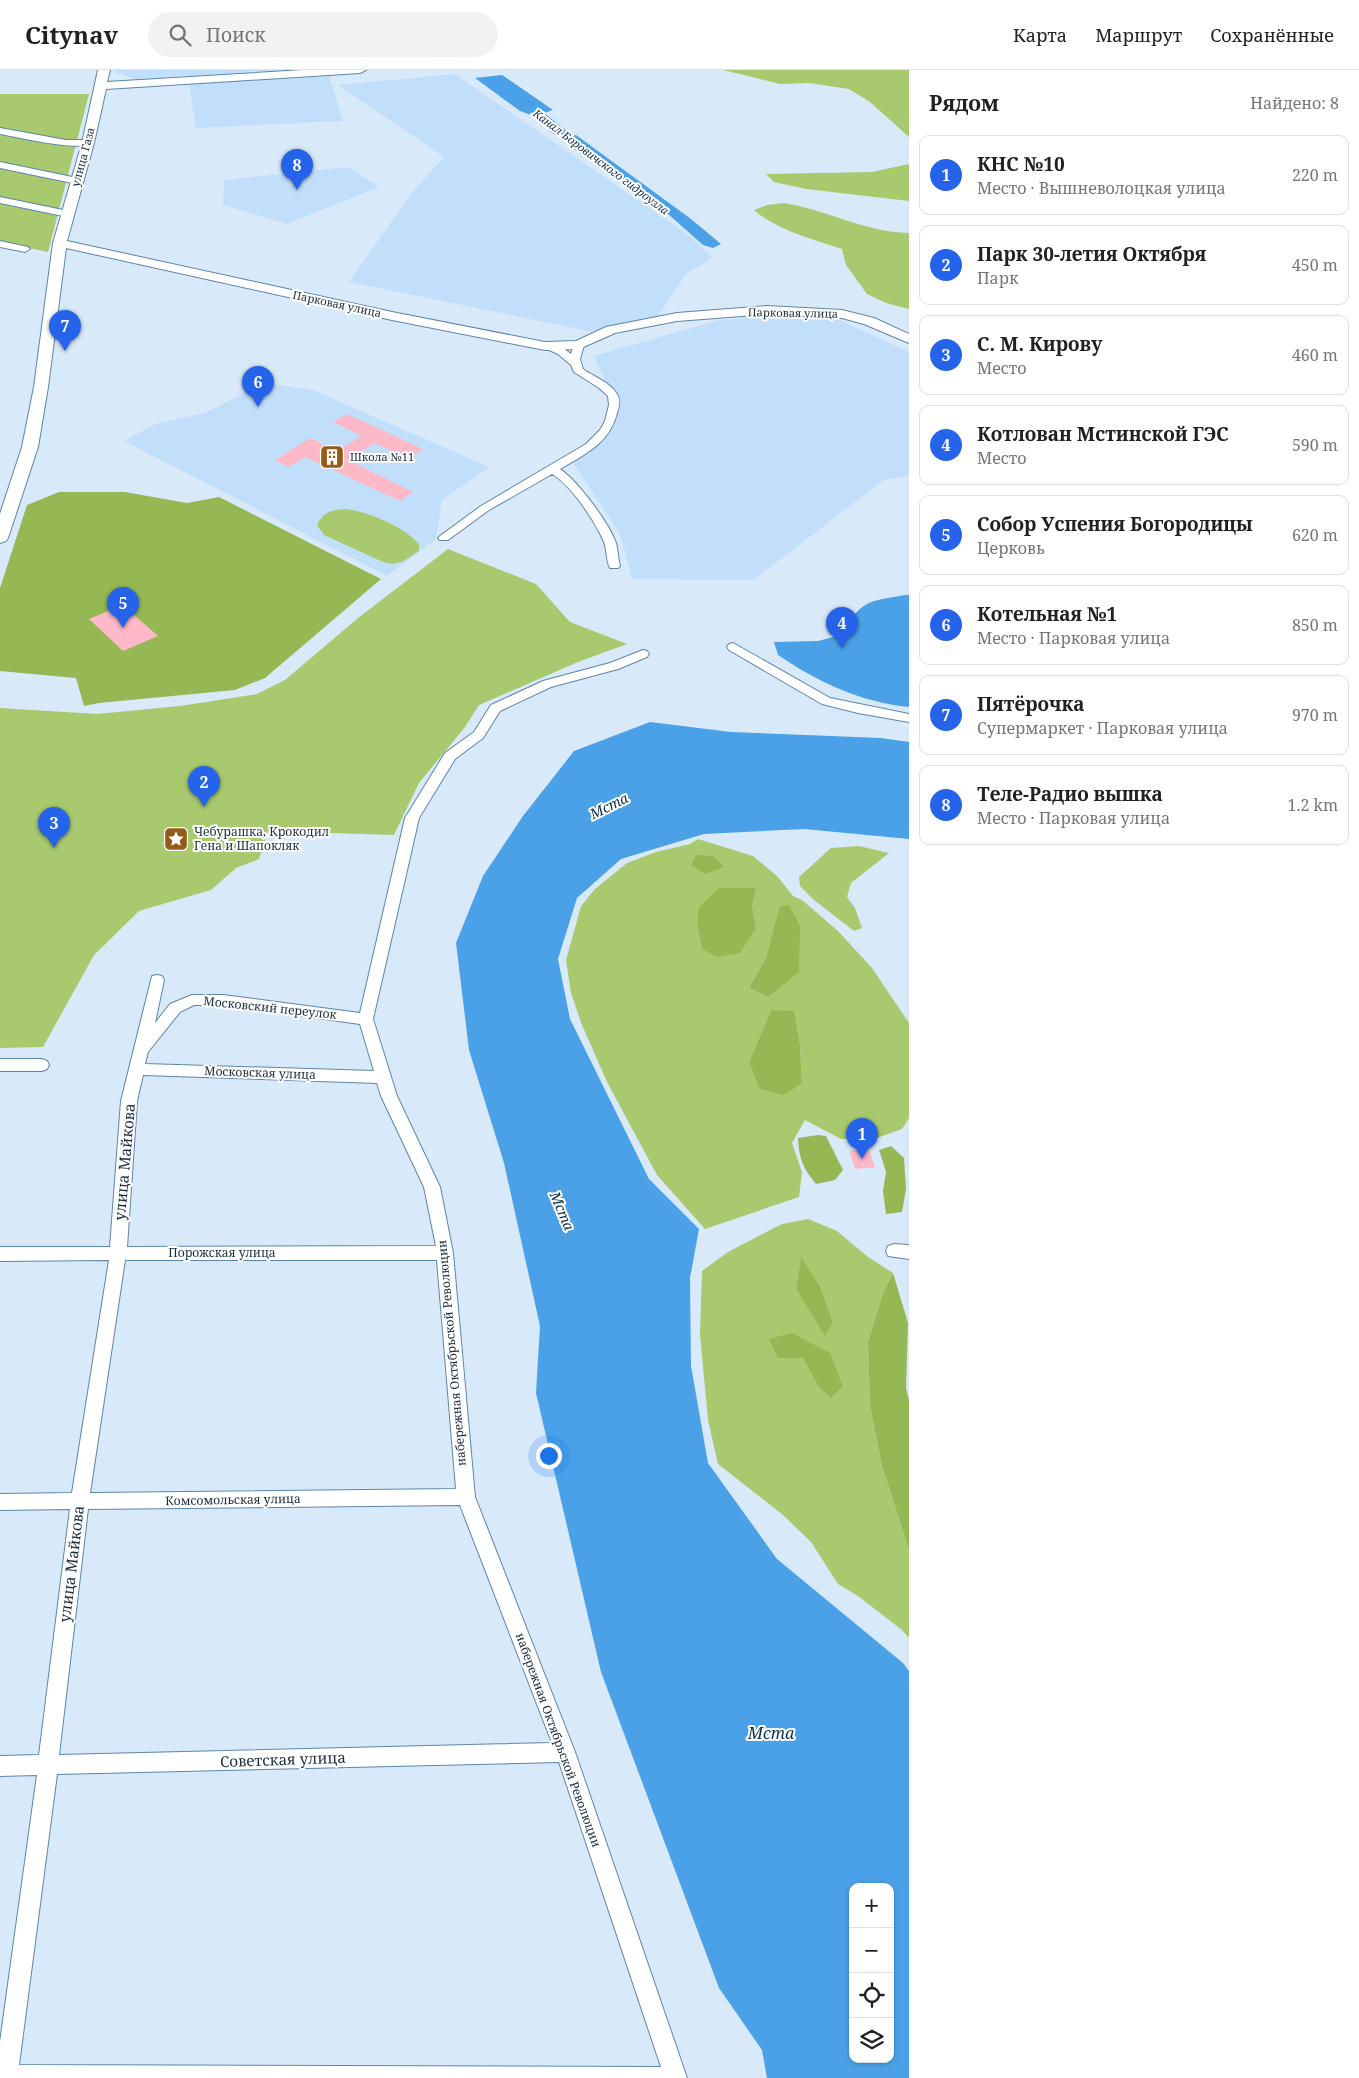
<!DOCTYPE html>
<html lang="ru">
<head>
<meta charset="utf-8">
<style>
	:root { --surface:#fff; --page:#f2f2f2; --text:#202124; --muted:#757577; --line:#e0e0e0; --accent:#2563eb }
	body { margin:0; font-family:"Noto Serif",serif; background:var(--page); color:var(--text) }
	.controls { position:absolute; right:15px; bottom:15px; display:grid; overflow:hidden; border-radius:10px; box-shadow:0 1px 4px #0004 }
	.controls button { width:45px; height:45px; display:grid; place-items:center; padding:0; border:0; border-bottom:1px solid var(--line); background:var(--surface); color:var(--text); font:25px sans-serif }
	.you { position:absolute; left:548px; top:1385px; width:18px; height:18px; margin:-12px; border:4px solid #fff; border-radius:50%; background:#1a73e8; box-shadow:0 0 0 8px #1a73e833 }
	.badge { display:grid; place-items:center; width:32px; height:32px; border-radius:50%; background:var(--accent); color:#fff; font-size:16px; font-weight:700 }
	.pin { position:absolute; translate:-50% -41px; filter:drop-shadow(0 1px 2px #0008) }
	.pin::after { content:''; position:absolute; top:26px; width:18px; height:15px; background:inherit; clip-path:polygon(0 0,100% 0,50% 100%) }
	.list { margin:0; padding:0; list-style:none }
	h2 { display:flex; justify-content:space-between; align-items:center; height:65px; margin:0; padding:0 20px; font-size:21px }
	h2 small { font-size:16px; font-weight:400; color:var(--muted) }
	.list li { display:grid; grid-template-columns:32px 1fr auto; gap:15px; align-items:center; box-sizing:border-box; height:80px; margin:0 10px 10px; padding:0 10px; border:1px solid var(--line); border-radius:10px }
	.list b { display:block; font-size:19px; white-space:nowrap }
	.list p { margin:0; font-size:16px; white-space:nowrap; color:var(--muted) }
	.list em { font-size:16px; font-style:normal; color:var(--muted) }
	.icon { flex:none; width:28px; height:28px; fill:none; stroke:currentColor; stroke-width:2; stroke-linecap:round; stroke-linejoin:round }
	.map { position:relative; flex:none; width:909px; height:2008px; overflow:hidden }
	header { display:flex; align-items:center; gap:30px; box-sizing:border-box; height:70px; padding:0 25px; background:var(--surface); border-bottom:1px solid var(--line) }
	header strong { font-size:24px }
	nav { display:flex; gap:28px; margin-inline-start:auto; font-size:18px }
	.search { width:350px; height:45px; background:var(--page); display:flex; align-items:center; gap:12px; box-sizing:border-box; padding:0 18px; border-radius:28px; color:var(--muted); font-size:19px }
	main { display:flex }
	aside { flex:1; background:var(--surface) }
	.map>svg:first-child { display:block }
	.built { fill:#c1dffb }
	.green { fill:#a8c96e; fill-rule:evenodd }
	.forest { fill:#95b754 }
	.water { fill:#4aa1e7; fill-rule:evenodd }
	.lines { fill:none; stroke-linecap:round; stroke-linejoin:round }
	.canal { fill:#4aa1e7; fill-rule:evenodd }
	.building { fill:#fdb9c7 }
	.street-casing { stroke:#5b85a9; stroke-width:2 }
	.secondary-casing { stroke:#5b85a9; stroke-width:2 }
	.street { fill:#fff; fill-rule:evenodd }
	.secondary { fill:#fff; fill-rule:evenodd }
	.labels { text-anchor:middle; stroke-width:4; stroke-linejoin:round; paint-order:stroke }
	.far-street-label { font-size:11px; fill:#1a2c3b; stroke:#fff }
	.far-water-label { font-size:11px; font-style:italic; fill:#0b304c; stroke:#fff }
	.far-poi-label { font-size:11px; fill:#1a2c3b; stroke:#fff; text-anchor:start }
	.poi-label { font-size:12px; fill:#1a2c3b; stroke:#fff; text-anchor:start }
	.street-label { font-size:12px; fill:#1a2c3b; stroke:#fff }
	.water-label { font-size:14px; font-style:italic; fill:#0b304c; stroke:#fff }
	.near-street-label { font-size:15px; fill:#1a2c3b; stroke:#fff }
	.near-water-label { font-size:16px; font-style:italic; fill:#0b304c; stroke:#fff }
</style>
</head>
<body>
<header>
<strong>Citynav</strong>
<div class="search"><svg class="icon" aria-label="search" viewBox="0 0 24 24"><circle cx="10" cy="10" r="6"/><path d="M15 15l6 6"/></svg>Поиск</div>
<nav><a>Карта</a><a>Маршрут</a><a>Сохранённые</a></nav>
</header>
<main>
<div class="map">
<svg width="909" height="2008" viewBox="0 0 909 2008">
	<rect width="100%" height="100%" fill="#d8eafa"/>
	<path class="built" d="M114,0H281L135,9L114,2Z
		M455,4L690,166L713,188L686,204L655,250L589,261L349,212L410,125L444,87L338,15Z
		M329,6L343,51L196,58L189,14Z
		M348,97L379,117L287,154L223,135L224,110Z
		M771,246L833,247L909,282V406L884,410L753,510L632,509L620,464L567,384L607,363L617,322L605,310L594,286L719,250Z
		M264,313L313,320L489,397L442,430L436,469L387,506L124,371L155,354L205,343Z"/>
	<path class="green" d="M723,0H909V67L870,32L849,19L809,13L780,14Z
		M0,24H89L48,182L0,172Z
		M909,94V131L806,119L774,112L766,104L872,102Z
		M784,133C827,140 865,162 909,163V239L886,233L867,224L846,195L842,179C813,169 778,161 754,140L767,135Z
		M346,439C371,443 401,455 419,474V481L402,492L392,494L383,492L324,465L317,455C324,441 332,440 346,439Z
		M448,479L536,514L570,552L627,574L578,592L479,635L465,657L419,713L394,765L268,761L259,789L236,798L211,820L139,841L94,885L43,977L0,978V638L97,644L180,636L257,624L285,610L358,548Z
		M698,769L753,786L777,806L793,826L802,830L838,861L872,898L909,953V1048L902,1059L877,1068L841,1069L805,1050L792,1073L802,1102L799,1127L705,1159L657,1105L607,1012L582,955L571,923L566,890L581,836L595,819L627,793L656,782L690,774ZM752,835L756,858L702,879L697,854L698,837ZM773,864L768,927L749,918L766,888ZM771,940L794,942L800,974L802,1013L749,992Z
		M859,776L889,783L851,813L847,827L855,838L862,858L854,861L814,830L800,816L799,807L831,778Z
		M808,1149L837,1161L868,1187L893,1203L883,1223L868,1272L870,1336L882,1396L909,1480V1568L902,1560L858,1526L838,1514L811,1472L783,1445L718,1394L708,1350L700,1265L702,1201L728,1182L782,1154ZM801,1188L820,1216L833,1252L825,1265L796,1219ZM803,1287L843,1317L831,1328L819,1318Z"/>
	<path class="forest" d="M59,422H125L187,433L219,427L381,509L265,608L235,620L99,633L84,636L76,608L0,601V518L27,435Z
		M696,785L713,786L724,797L705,804L691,795Z
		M719,818H756L752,835L756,858L740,883L717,887L702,879L697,854L698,838Z
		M789,835L800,856L799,902L768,927L749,918L766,888L780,836Z
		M771,940L794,941L800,974L802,1013L784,1025L760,1019L749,992Z
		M818,1065L826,1066L843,1100L835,1110L816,1114C803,1098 799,1089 798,1068Z
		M891,1076L904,1088L906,1119L902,1142L886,1144L883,1121L886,1102L879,1080Z
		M801,1187L820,1216L833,1252L825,1266L796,1219Z
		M893,1203L908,1253L906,1318L909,1330V1480L882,1396L870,1336L868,1272L883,1223Z
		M792,1263L830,1283L843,1317L831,1328L819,1318L803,1288H778L769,1269Z"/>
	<path class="water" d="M502,5L553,40L544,43L567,61L553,64L534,46L520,41L475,8Z
		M576,65L691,149L721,174L713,178L703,175L668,144L617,107L569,76L565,69Z
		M905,525H909V637C860,632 818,612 778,585L774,572L818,571L841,565C862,530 866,532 905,525Z
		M650,652L731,662L881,668L909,672V769L804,759L704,764L621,789L577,828L558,889L570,949L649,1109L699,1159L690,1208L691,1296L708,1393L777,1489L903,1593L909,1601V2008H767L762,1980L719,1918L601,1602L536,1323L540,1256L504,1093L469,980L456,873L483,806L523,746L574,681ZM853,1817H890V1989H853Z"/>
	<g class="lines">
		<path class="canal" d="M545,50H551L586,76V80H580L545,54Z"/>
	</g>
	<path class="building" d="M347,344L423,379L408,389L375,373L348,390L413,422L400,431L305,387L289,397L275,390L310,368L337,381L361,366L333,352Z
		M123,535L158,566L123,581L89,549Z
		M869,1079L875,1097L855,1099L849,1081Z"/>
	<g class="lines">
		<defs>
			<path id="street" d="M0,58L66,70H88L92,73C80,82 17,67 0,64Z
				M0,92L77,108L81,111L77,114L0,98Z
				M0,127L68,141L73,144L68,147L0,133Z
				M0,171L28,177L30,179L25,182L0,177Z
				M579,272L584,275L580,289L583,299C594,307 610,312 617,324C621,330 619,337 617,343C610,373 584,385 560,399C577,410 609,453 616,473C618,480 618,489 620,496L618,498H610C606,490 607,480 604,472C595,451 571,415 552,404L489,440L448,470H440L438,468L440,466L481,436L586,374L600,360L605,351L609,335L608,326L599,318L574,302L571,295L558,284L540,276L541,274C551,272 564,278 571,284L574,275Z
				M733,573L830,628L909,644V652L858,643L822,634L729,580L727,577L729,574Z
				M643,580L647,581L649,584L647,587L618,599L551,617L500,641L483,668L455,689L419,748L373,949L397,1026L440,1117L453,1183L475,1427L575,1682L687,2008H0V1972L37,1705L0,1706V1686L39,1685L70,1439L0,1440V1424L72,1423L109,1190L0,1191V1177H110L121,1031L152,906L157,905L162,906L164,910L155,953L170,934L192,925H223L360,943L405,748L445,683L474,662L491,635L543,611L610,593ZM194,935H223L360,954L374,1001L145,994L148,982L180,942ZM143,1005L377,1013L381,1026L424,1117L436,1176L127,1177L137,1031ZM125,1190H437L456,1419L90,1423ZM460,1435L552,1673L59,1685L88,1439ZM559,1692L661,1997L19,1995L57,1704Z
				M0,989H42L47,991L49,995L47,999L42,1001H0Z
				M894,1174L909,1175V1189L888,1186L886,1181L888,1176Z"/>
			<path id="secondary" d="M98,0H110L107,12L303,0H366L360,3L106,19L94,73L67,171L392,242L545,272L576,271L606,257L677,243L767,236L842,240L874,248L909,264V273L864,254L842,248L767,244L677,251L615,263L579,279L545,280L392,250L66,178L48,317L38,377L8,468L6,471L0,473V444L22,377L34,317L53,173L82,73Z"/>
		</defs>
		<use href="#street" class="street-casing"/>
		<use href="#secondary" class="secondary-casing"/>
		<use href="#street" class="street"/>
		<use href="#secondary" class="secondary"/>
	</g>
	<defs>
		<symbol id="building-square" viewBox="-11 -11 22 22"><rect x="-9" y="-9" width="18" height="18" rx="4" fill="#945c17" stroke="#fff"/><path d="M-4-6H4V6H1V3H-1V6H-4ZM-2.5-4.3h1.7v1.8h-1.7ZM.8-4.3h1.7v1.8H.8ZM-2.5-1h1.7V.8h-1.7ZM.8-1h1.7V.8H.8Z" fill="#fff"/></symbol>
		<symbol id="sight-square" viewBox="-11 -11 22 22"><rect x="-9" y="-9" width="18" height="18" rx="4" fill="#945c17" stroke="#fff"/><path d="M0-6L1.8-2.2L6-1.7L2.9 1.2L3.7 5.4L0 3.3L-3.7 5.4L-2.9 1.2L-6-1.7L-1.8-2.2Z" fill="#fff"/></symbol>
	</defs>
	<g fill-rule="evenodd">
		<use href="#building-square" x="318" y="373" width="28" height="28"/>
		<use href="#sight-square" x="162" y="755" width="28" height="28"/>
	</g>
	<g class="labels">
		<g class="far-street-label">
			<text transform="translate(83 87) rotate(-75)" y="4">улица Газа</text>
			<text transform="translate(337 234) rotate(12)" y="4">Парковая улица</text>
			<text transform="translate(793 243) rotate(1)" y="4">Парковая улица</text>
		</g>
		<g class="far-water-label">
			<text transform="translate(601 92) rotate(37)" y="4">Канал Боровичского гидроузла</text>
		</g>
		<g class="far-poi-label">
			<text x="350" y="391">Школа №11</text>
		</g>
		<g class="poi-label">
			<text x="194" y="766">Чебурашка, Крокодил<tspan x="194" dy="14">Гена и Шапокляк</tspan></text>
		</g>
		<g class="street-label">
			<text transform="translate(270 938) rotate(6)" y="4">Московский переулок</text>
			<text transform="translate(260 1003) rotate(2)" y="4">Московская улица</text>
			<text x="222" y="1187">Порожская улица</text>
			<text transform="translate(452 1283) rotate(-95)" y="4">набережная Октябрьской Революции</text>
			<text transform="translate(233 1430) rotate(-1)" y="4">Комсомольская улица</text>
			<text transform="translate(558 1670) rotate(70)" y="4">набережная Октябрьской Революции</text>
		</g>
		<g class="water-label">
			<text transform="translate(609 736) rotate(-26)" y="5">Мста</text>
			<text transform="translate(562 1141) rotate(67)" y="5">Мста</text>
		</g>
		<g class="near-street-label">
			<text transform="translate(125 1092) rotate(-85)" y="5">улица Майкова</text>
			<text transform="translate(72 1494) rotate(-83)" y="5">улица Майкова</text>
			<text transform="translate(283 1690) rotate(-2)" y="5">Советская улица</text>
		</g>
		<g class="near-water-label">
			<text x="771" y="1669">Мста</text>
		</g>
	</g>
</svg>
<div class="controls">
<button>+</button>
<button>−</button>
<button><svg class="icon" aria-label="locate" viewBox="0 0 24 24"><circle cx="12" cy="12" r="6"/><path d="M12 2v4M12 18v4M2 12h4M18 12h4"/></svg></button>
<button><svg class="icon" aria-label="layers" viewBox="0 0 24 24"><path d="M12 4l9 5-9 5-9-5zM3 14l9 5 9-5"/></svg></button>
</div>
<div class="you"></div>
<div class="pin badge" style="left:862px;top:1089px">1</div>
<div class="pin badge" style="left:204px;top:737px">2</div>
<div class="pin badge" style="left:54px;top:778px">3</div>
<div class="pin badge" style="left:842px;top:578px">4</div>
<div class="pin badge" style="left:123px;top:558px">5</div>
<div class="pin badge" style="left:258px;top:337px">6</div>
<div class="pin badge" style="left:65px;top:281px">7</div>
<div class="pin badge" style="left:297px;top:120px">8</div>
</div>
<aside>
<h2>Рядом<small>Найдено: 8</small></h2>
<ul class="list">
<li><span class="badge">1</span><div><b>КНС №10</b><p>Место · Вышневолоцкая улица</p></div><em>220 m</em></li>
<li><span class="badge">2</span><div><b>Парк 30-летия Октября</b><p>Парк</p></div><em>450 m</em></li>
<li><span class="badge">3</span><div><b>С. М. Кирову</b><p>Место</p></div><em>460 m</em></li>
<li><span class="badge">4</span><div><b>Котлован Мстинской ГЭС</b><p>Место</p></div><em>590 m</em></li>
<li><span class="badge">5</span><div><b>Собор Успения Богородицы</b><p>Церковь</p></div><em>620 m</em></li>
<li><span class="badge">6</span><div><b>Котельная №1</b><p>Место · Парковая улица</p></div><em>850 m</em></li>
<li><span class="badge">7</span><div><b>Пятёрочка</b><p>Супермаркет · Парковая улица</p></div><em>970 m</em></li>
<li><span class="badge">8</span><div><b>Теле-Радио вышка</b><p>Место · Парковая улица</p></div><em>1.2 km</em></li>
</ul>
</aside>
</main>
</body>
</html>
